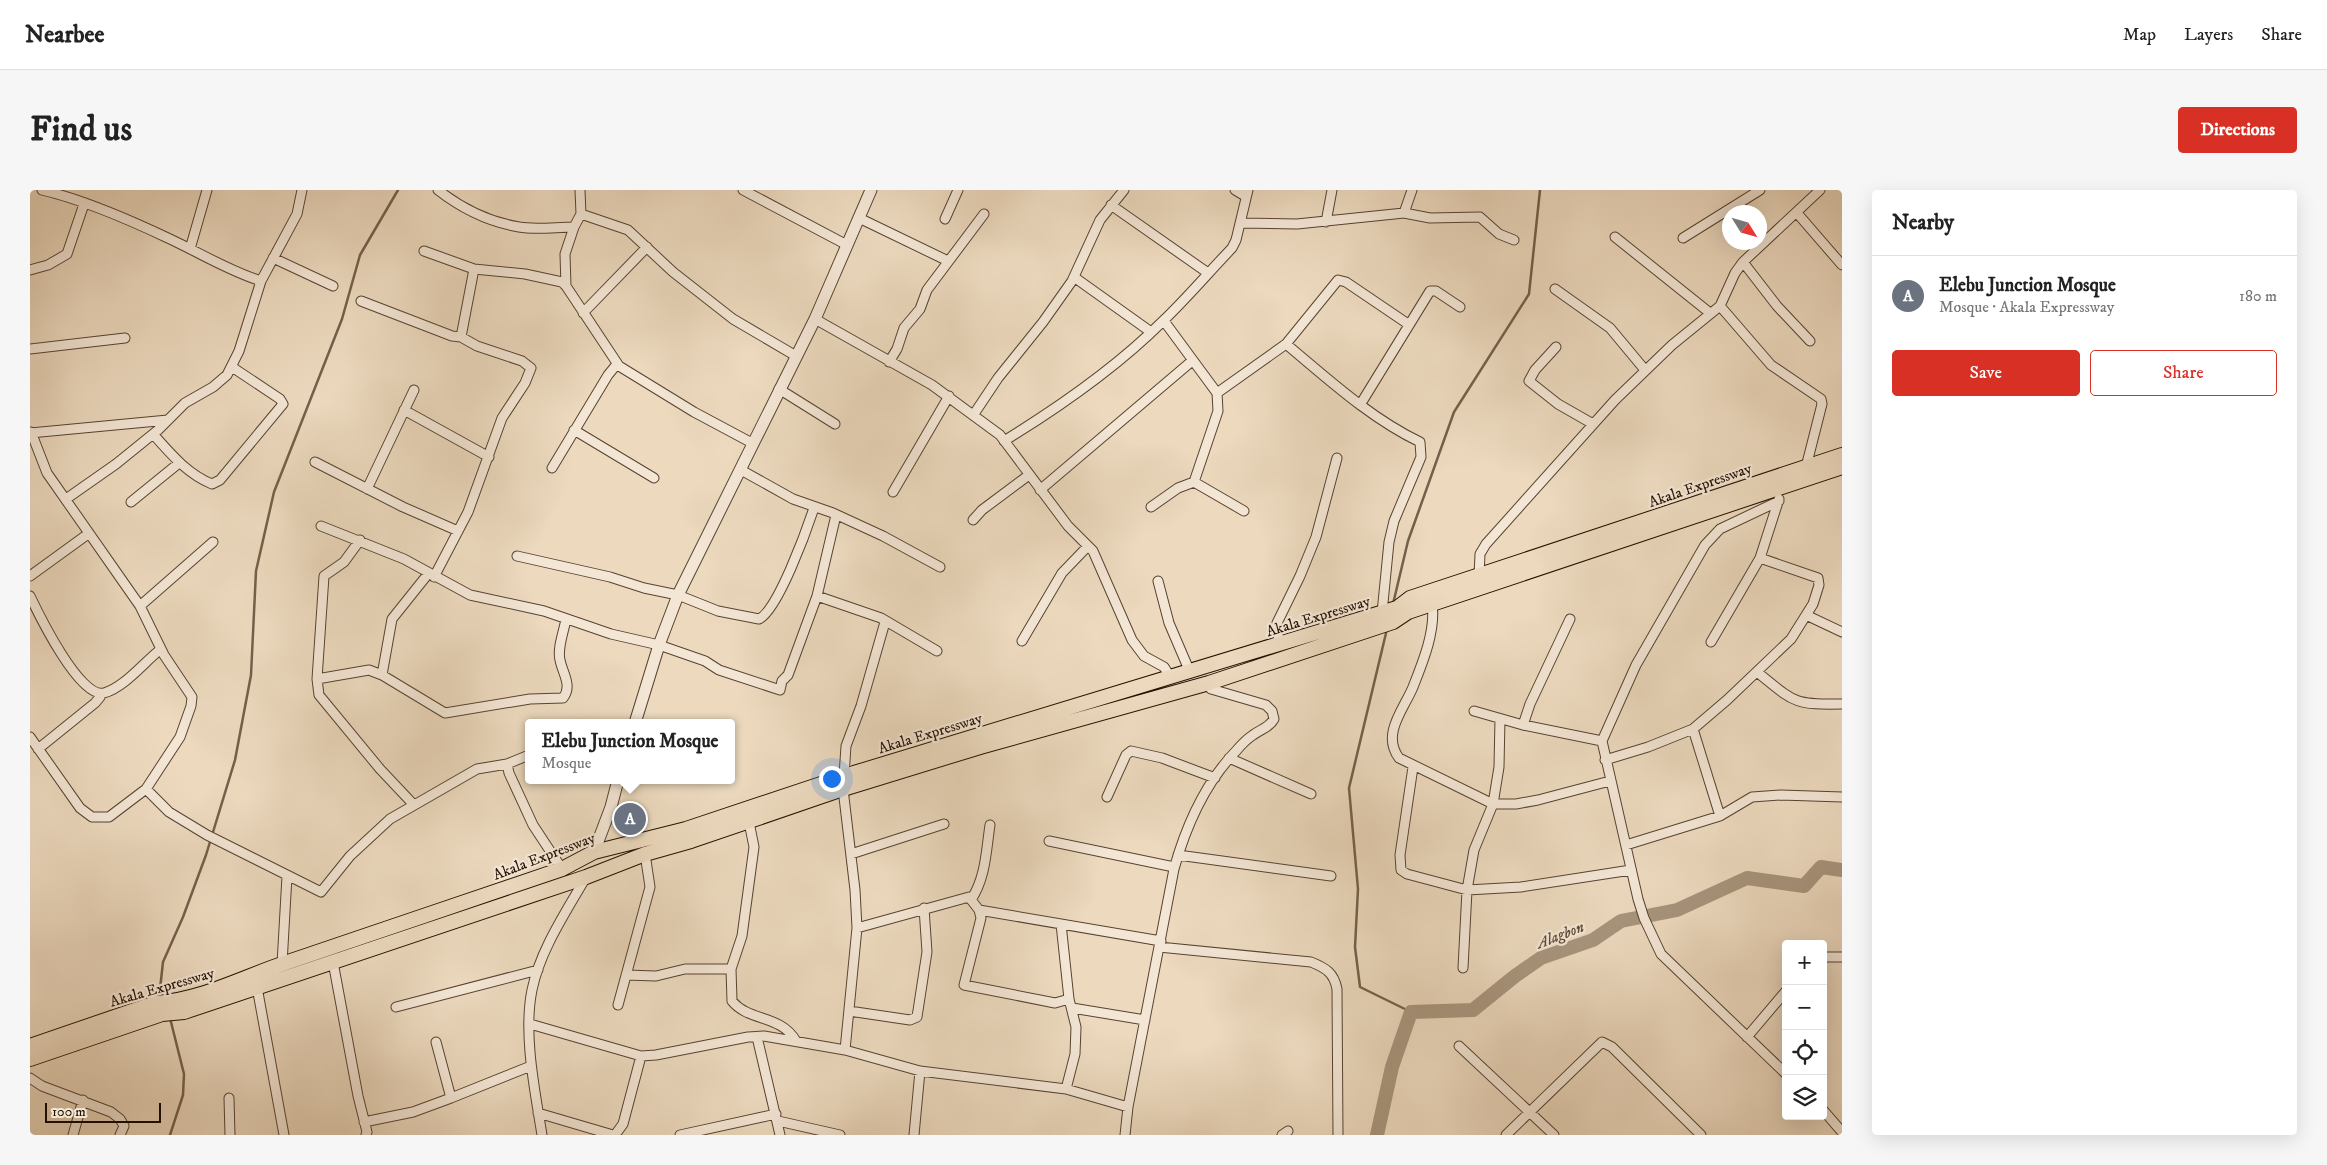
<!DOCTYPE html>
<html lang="en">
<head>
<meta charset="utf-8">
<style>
	:root { --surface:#fff; --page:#f6f6f6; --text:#222; --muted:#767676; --line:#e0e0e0; --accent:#d93025 }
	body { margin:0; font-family:"IM FELL DW Pica",serif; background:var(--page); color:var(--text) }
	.controls { position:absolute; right:15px; bottom:15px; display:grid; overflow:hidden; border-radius:5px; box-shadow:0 5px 20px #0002 }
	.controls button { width:45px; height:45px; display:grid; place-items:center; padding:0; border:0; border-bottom:1px solid var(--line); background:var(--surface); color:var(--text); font:25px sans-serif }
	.compass { position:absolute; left:1692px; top:15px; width:45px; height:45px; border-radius:50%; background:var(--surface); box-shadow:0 5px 20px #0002; rotate:127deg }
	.scale { position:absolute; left:15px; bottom:12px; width:116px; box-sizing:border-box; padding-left:5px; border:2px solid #251100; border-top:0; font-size:14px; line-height:18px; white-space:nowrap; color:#251100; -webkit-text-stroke:4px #f3e6d5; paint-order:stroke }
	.you { position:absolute; left:801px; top:588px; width:18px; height:18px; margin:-12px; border:4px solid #fff; border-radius:50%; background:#1a73e8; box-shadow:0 0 0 8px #1a73e833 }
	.badge { display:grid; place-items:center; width:32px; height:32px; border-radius:50%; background:var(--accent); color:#fff; font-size:16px; font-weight:700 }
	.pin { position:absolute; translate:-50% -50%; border:2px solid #fff; box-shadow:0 1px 5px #0006 }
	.popup { position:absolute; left:495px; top:529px; width:210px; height:65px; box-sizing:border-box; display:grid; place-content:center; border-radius:5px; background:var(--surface); filter:drop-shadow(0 1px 4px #0005); font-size:16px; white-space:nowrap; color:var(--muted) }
	.popup b { font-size:19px; color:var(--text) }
	.popup::after { content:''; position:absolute; left:50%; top:100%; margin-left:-10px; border:10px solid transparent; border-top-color:var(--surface) }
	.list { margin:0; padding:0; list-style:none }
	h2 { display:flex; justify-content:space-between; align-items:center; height:65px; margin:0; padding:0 20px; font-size:21px }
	h2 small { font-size:16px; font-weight:400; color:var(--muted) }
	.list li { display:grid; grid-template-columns:32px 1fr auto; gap:15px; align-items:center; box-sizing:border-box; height:80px; padding:0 20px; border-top:1px solid var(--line) }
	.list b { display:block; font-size:19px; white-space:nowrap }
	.list p { margin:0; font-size:16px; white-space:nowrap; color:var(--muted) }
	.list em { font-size:16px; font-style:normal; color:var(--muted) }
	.actions { display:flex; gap:10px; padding:15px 20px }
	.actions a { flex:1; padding:11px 0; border:1px solid var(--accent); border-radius:5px; text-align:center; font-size:18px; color:var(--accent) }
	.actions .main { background:var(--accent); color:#fff }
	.icon { flex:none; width:28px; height:28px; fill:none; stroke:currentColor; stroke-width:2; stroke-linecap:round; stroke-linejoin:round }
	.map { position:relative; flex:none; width:1812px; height:945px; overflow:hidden; border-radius:5px }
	header { display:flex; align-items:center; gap:30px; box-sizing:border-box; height:70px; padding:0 25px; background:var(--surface); border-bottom:1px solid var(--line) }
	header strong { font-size:24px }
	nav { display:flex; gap:28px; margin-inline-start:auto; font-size:18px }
	.intro { display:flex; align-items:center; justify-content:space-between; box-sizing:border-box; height:120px; padding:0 30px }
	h1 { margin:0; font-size:35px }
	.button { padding:12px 22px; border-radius:5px; background:var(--accent); color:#fff; font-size:18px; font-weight:700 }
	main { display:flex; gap:30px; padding:0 30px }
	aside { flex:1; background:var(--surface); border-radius:5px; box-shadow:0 5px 20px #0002 }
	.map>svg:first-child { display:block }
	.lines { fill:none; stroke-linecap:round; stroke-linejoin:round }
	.stream { stroke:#74604b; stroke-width:2.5 }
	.river { stroke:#a8957d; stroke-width:14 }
	.minor-casing { stroke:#574330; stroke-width:11 }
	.tertiary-casing { stroke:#574330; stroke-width:13 }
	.primary-casing { stroke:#251100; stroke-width:16 }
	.minor { stroke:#f3e6d5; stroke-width:9 }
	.tertiary { stroke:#f3e6d5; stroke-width:11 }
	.primary { stroke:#ecd9be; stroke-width:14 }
	.labels { text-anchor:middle; stroke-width:4.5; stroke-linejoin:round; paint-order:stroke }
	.street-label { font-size:15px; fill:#251100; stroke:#f3e6d5 }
	.water-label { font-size:16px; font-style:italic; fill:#604c38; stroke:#f3e6d5 }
</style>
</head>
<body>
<header>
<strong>Nearbee</strong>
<nav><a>Map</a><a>Layers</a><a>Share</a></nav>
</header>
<div class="intro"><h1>Find us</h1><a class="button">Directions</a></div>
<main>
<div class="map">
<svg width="1812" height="945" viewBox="0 0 1812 945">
	<rect width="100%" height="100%" fill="#ecd9be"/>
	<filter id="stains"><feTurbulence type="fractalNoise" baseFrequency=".004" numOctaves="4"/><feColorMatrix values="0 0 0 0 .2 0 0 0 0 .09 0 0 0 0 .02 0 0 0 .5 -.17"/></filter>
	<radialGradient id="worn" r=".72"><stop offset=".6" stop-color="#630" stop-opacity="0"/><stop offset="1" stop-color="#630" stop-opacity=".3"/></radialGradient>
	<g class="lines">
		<path class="stream" d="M1363,414L1378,351L1424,222L1499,104L1510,0
			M1357,439L1319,598L1328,699L1325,757L1330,797L1381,822
			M134,808L130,799L133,772L153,727L176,665L205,570L221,485L226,381L244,302L312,129L330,65L368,0
			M140,945L153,905L154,884L140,828"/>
		<path class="river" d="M1347,945L1362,877L1381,822L1443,820L1485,786L1511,768L1563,750L1591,731L1647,720L1717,688L1774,696L1791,677L1812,680"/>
		<defs>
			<path id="minor" d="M12,0C55,10 100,30 140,49C170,63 199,81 231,91
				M408,0C431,18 459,32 489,37C506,40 526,37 544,37L551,24L598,40L643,82L703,129L766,166
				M550,0L551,24
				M713,0L817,55
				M1205,0L1215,6
				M1081,15L1178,83
				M1374,23L1400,28L1450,27L1469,44L1484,50
				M1767,23L1812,75
				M829,28L918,71
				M915,29L928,0
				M1296,32L1302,0
				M1210,33L1267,34L1374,23L1382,0
				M544,37L535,64L536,96L589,176L664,222L722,253
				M1585,47L1680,123
				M1653,48L1730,0
				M160,59L177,0
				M394,61L444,79L495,84L532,92L536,96
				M243,68L303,96
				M1713,72L1747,116L1780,151
				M0,80L18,75L37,64L54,14
				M1044,87L1121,142
				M1525,99L1580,138L1615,180
				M331,111L422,146L431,147L447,156L492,171L501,178L495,193L472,228L438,322L404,387
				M1690,116L1741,175L1791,209L1792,214L1776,277
				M553,123L617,57
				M785,129L902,195L970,245L1038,336L1063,361L1102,450L1114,466L1134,477L1141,488
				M1134,131L1187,203L1188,221L1164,292L1214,321
				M431,147L444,79
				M1256,154C1298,189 1340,228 1390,252L1391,267L1364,331L1359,352L1352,423
				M1526,157L1505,180L1499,191L1528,214L1563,234
				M0,159L95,148
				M859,172L867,159L874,138L890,119L897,100L954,24
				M749,199L805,234
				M1187,203L1256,154L1308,90L1316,92L1378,134
				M1330,215L1400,101H1406L1430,117
				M374,220L459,267
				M944,224L968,188L1013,132L1042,91L1070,30L1094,0
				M544,240L624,288
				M0,243L138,230
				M123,244C140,263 157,284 182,294L190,290L253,214L250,209L202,177
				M974,251C1031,216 1086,178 1133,131C1157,108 1179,82 1202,58L1206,50L1218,0
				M285,272L373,317L428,341
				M522,278L578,185L587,174
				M711,280L763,309L803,323L853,346L910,377
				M337,299L384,200
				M1010,300L1162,171
				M863,302L919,206
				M36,309L86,274L128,240L155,213L183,197L197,185L209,161L231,91L267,24L272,0
				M1749,311L1690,339L1675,355L1606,475L1572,551L1608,709L1614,728L1631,764L1756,884
				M101,312L149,273
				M1121,317L1148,298L1164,292
				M943,330L952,320L999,285
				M291,336L374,369L440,405L514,421L581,444L629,455L675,471L689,480L750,500L752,491L758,485L787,406L806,325
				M330,350L314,372L294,386L287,489L289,505L350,579L384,615
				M487,366L580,387L614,398L648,405L688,421L729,429C748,420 777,339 784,318
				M0,386L58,344
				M1449,386L1450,364L1456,354L1585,210L1642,155L1690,116L1705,83L1713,72L1790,0
				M1128,391L1139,433L1160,482
				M0,406C9,425 50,509 74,503C95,497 114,472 131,459
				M787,406L851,428L907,461
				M1402,414C1406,440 1393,472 1383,497C1374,519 1351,544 1369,568L1463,614H1486L1508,610L1580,591
				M110,416L183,352
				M1776,425L1812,442
				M992,451L1032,383L1058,356
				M1681,452L1730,368L1749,309
				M1252,454L1246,442L1247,433L1270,386L1286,347L1307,268
				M1727,482C1764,512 1763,515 1812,514
				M352,485L362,429L398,384
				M287,489L339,480L352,485L415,523L500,509L533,508C543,496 532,482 530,470C527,458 534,441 536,429
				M1444,521L1493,535L1572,551
				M1493,535L1500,514L1540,429
				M1663,539L1690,626
				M0,547L50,618L62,627H79L116,599L150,547L161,516L162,507L134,465L110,416L17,283L1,242
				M8,559L65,513L70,507L69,504
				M1199,568L1281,604
				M1575,570L1618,557L1663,539L1697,510L1761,449L1783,414L1789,395L1788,388L1730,368
				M477,574L479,583L503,635L532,679
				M1383,577L1370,665L1371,680L1377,684L1437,700L1491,697L1601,680
				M814,586L816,556L831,516L855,432
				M116,599L139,622L177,645L291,702L320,666L360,629L447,579L477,574L499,565
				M813,599L825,700L827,738L815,860
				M1077,607L1096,565L1101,561L1132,568L1185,588
				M719,632L724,657L712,746L701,779L702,811C719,832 750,824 766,851
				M1019,651L1144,677
				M1596,655L1690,626L1722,607L1751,605L1812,607
				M821,664L914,634
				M1148,665L1301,686
				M941,710C956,687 956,661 960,635
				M949,720L1131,751
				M1031,734L1039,809L1046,837L1045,864L1036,899
				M827,738L939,707L949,720L951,728L934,795L1025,813L1039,809
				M1129,757L1281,772C1296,778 1304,783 1307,799L1308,945
				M1793,767H1812
				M303,772L328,906L337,942L336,945
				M252,774L257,686
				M1433,778L1437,700L1444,660L1463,614L1469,577L1470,529
				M596,785L626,786L655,779H701
				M227,797L254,945
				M588,815L620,697L615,664
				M366,817L508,780
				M1042,818L1115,830
				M819,821L880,830L887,827L897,762L894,718
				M500,834L611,866L626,865L718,847L734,846L815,860L890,881L1036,899L1098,917
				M727,847L750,945
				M1717,847L1756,801
				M406,852L421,908L501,876
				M1429,856L1524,945
				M0,888L12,896L81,922L90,929L94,936L90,945
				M199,908L200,945
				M1793,920L1812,942
				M508,923L583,945
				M748,931L810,945
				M334,932L383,922L421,908
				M43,945L53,910
				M512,945C505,901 493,844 502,800C510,760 536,722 556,687
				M585,945L593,934L611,866
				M650,945L746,924
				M884,945L890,881
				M1095,945L1098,917L1144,679C1156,636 1175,593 1206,561C1211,555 1217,549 1223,545C1231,539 1239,538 1244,529L1242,521L1236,515L1181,499L1179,497V493
				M1252,945L1258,941
				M1476,945L1572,852L1582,857L1671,945"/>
			<path id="tertiary" d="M605,533L629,455L648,405L785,129L841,0
				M564,662L581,617L588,590"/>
			<path id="primary" d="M0,856L125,813C171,810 213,787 255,773C347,741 440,711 532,679L564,662L656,639L824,583L1367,418L1380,408L1812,265
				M0,869L132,824L154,822L556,687L615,664L661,651L813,599L950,557L1179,493L1363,432L1378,422L1812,277"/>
		</defs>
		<use href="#minor" class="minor-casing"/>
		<use href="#tertiary" class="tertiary-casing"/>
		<use href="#primary" class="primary-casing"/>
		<use href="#minor" class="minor"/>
		<use href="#tertiary" class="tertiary"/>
		<use href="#primary" class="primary"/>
	</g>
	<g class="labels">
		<g class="street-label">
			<text transform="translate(1670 295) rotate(-19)" y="5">Akala Expressway</text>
			<text transform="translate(1288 426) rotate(-17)" y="5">Akala Expressway</text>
			<text transform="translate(900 543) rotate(-17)" y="5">Akala Expressway</text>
			<text transform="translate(514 666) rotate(-21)" y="5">Akala Expressway</text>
			<text transform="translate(132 797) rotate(-16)" y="5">Akala Expressway</text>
		</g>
		<g class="water-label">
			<text transform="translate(1530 744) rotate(-21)" y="6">Alagbon</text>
		</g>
	</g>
	<rect width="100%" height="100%" filter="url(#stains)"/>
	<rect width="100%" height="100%" fill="url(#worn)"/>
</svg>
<div class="controls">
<button>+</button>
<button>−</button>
<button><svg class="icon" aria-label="locate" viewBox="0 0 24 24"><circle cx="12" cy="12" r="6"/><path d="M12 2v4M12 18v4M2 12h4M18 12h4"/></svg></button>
<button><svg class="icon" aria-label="layers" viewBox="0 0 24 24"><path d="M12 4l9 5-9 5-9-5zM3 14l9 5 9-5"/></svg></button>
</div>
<svg class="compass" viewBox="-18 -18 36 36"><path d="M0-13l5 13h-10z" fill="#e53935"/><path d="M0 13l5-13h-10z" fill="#767676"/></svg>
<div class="scale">100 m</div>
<div class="you"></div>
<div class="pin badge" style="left:600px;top:629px;background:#6b7280">A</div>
<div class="popup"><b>Elebu Junction Mosque</b>Mosque</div>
</div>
<aside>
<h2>Nearby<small></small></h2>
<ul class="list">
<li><span class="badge" style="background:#6b7280">A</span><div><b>Elebu Junction Mosque</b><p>Mosque · Akala Expressway</p></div><em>180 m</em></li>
</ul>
<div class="actions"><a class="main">Save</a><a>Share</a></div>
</aside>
</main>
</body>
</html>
